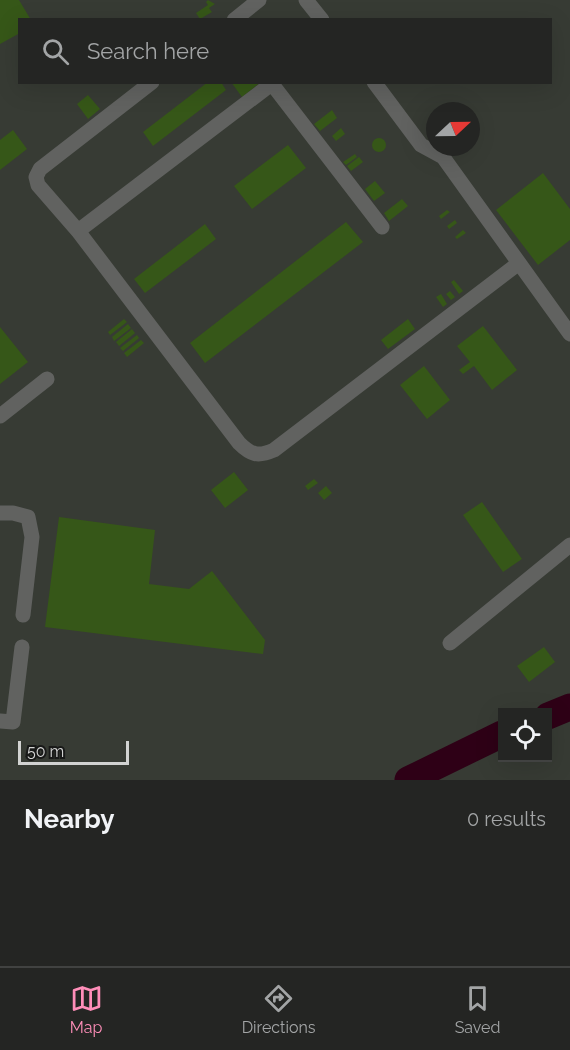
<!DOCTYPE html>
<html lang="en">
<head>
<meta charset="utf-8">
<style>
	:root { --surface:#242523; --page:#2c2d2b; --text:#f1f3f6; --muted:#a3a5a6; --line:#414241; --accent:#ff8eb9 }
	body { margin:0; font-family:Raleway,sans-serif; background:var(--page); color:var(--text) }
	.controls { position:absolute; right:18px; bottom:18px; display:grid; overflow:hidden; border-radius:0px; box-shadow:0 6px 24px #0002 }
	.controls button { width:54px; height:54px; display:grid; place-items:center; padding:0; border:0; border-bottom:2px solid var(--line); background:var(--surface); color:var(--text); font:30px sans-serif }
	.compass { position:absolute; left:426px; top:102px; width:54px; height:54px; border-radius:50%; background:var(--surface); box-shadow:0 6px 24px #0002; rotate:68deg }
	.scale { position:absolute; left:18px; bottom:15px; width:111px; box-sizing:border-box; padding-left:6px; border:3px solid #d2d3d2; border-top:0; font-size:16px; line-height:21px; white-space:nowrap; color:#d2d3d2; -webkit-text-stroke:4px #181918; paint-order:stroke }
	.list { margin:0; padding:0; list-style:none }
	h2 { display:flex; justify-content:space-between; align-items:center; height:78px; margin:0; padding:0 24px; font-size:26px }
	h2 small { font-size:20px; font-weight:400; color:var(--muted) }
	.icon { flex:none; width:33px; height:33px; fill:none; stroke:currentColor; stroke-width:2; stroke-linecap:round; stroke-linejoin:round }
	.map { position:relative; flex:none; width:570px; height:780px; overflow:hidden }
	.search { position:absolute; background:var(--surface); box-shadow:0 6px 24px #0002; left:18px; right:18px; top:18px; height:66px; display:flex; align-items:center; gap:15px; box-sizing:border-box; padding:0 21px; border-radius:0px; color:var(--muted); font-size:22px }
	.sheet { height:186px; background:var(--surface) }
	nav { display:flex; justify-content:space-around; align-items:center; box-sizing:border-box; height:84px; border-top:2px solid var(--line); background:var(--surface); font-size:16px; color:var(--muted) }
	nav a { display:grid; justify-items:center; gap:3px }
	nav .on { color:var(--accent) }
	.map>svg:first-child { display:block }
	.built { fill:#373b34; fill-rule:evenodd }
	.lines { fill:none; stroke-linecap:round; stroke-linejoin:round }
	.river { stroke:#2e0016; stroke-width:27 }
	.building { fill:#365718 }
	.minor { stroke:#616260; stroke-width:15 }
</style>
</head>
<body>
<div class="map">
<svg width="570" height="780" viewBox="0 0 570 780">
	<rect width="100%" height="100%" fill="#30312f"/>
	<path class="built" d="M0,0H570V780H0ZM20,20H550V82H20ZM435,111H471V147H435ZM502,712H548V758H502Z"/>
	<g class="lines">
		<path class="river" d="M548,716L570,707
			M408,780L502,734"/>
	</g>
	<path class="building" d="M0,0H19L31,20H20V33L0,44Z
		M208,0L215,4L209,8L212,12L200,19L196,13L208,5L206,2Z
		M208,82H221L226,90L153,146L143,132Z
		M231,82H261L242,97Z
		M88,95L100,109L88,119L77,104Z
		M332,110L337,118L320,131L314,124Z
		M341,128L345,134L336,141L332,136Z
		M13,130L27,149L0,170V140Z
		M372 145a7 7 0 1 1 14 0a7 7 0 1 1-14 0Z
		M288,145L306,168L252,209L234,186Z
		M355,154L357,157L346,165L343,162Z
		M359,157L363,162L351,171L347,166Z
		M543,173L570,209V240L538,265L496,210Z
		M375,181L385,193L374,201L365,189Z
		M402,199L408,206L389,221L384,213Z
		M447,210L450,212L441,219L439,216Z
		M455,220L457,223L449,229L447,226Z
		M346,222L363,242L205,363L190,343Z
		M205,224L216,239L145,293L134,279Z
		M463,230L466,233L457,239L455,237Z
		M454,280L463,291L459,294L451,282Z
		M450,291L455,297L451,300L446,294Z
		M441,294L447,304L443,307L436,297Z
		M124,319L127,322L110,335L108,332Z
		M408,319L415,329L388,349L381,340Z
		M128,324L131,328L114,341L112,337Z
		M483,326L517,370L492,390L474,366L463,374L459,370L470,362L457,346Z
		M0,327L28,362L0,384Z
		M132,329L135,333L119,346L116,342Z
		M137,335L139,338L123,351L120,348Z
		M141,340L144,343L127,357L124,353Z
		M424,366L450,400L427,419L400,385Z
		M234,472L248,490L225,508L211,490Z
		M314,479L318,483L308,490L305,486Z
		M326,486L332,493L324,500L318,493Z
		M482,502L522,559L503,572L463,515Z
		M59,517L155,530L149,584L189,589L212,571L265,640L263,654L45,627Z
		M544,647L555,662L529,682L517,666Z"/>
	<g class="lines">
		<path class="minor" d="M306,0L322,20
			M234,20L259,0
			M274,82L78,231L239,443C251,455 258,457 274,450L519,263
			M374,82L421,145L443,157L570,334
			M272,84L382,227
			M78,231L38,185L36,177L40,169L152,82
			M0,416L47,379
			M0,513H13L28,517L32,537L23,615
			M450,643L570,545
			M0,721L13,722L22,647"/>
	</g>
</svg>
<div class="controls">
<button><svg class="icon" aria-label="locate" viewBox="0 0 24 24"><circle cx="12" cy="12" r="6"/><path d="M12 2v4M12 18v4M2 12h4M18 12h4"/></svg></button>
</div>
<svg class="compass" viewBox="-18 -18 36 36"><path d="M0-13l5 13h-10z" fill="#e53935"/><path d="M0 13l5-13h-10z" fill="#a3a5a6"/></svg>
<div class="scale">50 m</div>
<div class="search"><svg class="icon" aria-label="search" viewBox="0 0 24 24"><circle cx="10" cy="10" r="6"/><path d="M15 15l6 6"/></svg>Search here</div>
</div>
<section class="sheet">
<h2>Nearby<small>0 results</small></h2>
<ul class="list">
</ul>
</section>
<nav>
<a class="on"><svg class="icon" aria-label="map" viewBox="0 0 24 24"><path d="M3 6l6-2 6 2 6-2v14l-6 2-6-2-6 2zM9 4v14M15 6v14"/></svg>Map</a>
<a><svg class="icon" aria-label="directions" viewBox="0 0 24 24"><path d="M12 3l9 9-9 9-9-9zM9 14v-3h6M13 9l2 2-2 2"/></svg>Directions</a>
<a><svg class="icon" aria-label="saved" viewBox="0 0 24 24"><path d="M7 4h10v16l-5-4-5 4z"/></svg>Saved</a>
</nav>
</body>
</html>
